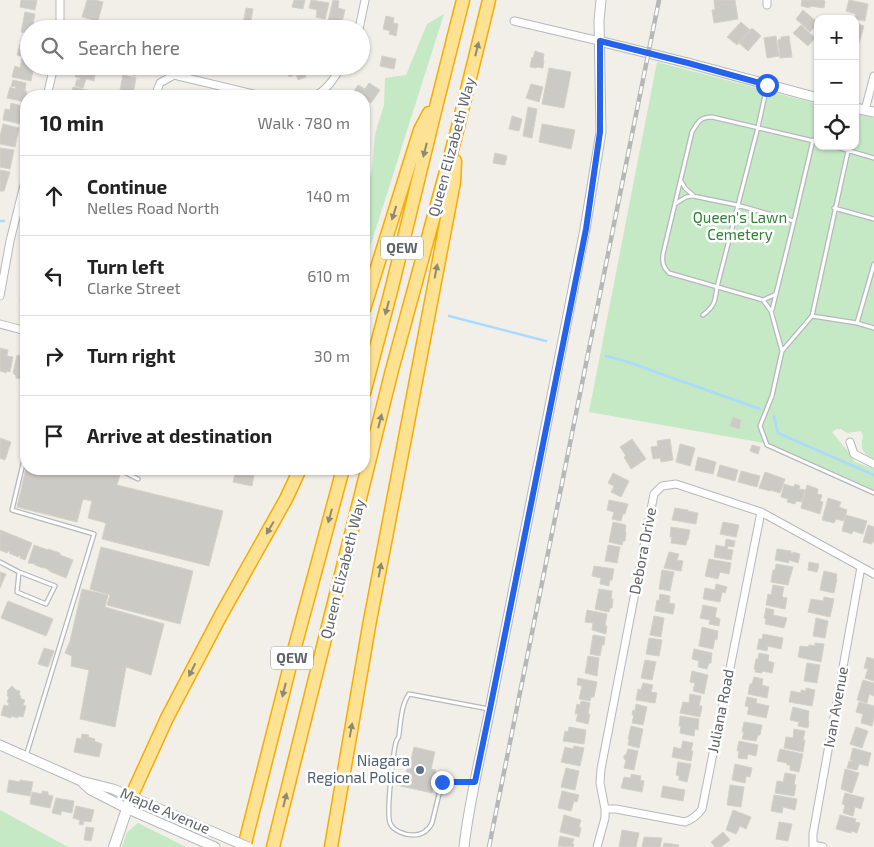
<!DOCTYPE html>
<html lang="en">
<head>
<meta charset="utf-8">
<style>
	:root { --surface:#fff; --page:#f6f6f6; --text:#222; --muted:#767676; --line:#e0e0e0 }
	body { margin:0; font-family:"Exo 2",sans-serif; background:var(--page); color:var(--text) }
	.controls { position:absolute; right:15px; top:15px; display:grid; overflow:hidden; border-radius:10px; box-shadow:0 1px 4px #0004 }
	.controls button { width:45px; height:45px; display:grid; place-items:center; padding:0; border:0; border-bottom:1px solid var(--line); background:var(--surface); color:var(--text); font:25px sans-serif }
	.stop { position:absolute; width:15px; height:15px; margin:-11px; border:4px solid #2563eb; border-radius:50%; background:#fff }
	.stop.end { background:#2563eb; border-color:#fff; box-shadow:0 1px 5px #0008 }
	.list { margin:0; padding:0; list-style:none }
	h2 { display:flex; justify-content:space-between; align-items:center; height:65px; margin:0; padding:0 20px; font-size:21px }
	h2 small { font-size:16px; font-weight:400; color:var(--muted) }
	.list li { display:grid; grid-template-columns:32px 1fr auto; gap:15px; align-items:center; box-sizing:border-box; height:80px; padding:0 20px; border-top:1px solid var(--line) }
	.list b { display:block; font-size:19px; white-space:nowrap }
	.list p { margin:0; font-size:16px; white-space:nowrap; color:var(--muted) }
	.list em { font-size:16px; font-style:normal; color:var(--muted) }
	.icon { flex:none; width:28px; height:28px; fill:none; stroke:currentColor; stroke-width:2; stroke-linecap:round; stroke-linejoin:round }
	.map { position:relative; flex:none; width:874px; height:847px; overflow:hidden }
	.search { position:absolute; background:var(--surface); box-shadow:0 1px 4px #0004; left:20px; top:20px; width:350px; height:55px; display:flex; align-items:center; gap:12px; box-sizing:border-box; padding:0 18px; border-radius:28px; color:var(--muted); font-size:19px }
	.panel { position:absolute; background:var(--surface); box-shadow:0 1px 4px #0004; left:20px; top:90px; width:350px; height:385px; border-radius:20px }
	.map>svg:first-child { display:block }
	.green { fill:#c5e8c5 }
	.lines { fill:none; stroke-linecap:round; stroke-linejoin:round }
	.stream { stroke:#aadaff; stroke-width:2.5 }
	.building { fill:#cccac5; stroke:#d6d1c6 }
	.service-casing { stroke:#b5b8bc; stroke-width:5.5 }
	.minor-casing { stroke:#b5b8bc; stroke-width:9 }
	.tertiary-casing { stroke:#b5b8bc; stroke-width:11 }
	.secondary-casing { stroke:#b6babf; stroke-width:12 }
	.motorway-casing { stroke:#f9ab00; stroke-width:15 }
	.service { stroke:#fff; stroke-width:3 }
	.minor { stroke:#fff; stroke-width:7 }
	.tertiary { stroke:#fff; stroke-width:9 }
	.secondary { stroke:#fff; stroke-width:10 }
	.motorway { stroke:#fde293; stroke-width:12 }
	.rail-casing { stroke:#b6b7b8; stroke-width:4.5 }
	.rail { stroke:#fff; stroke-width:2.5; stroke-dasharray:8; stroke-linecap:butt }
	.tertiary-bridge-casing { stroke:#b5b8bc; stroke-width:11; stroke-linecap:butt }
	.tertiary-bridge { stroke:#fff; stroke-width:9 }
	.oneway { fill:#8e8975 }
	.route { stroke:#2563eb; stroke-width:6 }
	.service-dot { fill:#5c6f8a; stroke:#fff; stroke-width:2 }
	.labels { text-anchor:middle; stroke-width:5; stroke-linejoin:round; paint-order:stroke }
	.shield { fill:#fff; stroke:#8f9295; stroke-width:1 }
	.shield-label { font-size:14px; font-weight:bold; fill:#5f6368 }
	.street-label { font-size:15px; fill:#5f6368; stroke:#fff }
	.park-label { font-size:15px; fill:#348238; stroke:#fff }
	.service-label { font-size:15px; fill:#4e5e75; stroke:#fff; text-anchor:end }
</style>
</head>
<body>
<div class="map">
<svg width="874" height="847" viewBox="0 0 874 847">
	<rect width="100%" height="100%" fill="#f1efe8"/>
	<path class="green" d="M444,14L364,266V200L372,169L375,134L384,105L385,78L406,75L427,24Z
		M657,62L818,104V146H855V114L874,118V459C862,453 860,449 863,436L861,431L847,433L841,429H837L832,432L850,454L855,462L874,469V493L764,443L589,412Z
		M0,810L68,847H0Z
		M138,823L186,847H122L127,832Z"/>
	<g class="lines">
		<path class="stream" d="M0,221H4
			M449,316L546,341
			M606,356L625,361L760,409
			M774,416L778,433L874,475"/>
	</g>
	<path class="building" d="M21,0H37L35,10L20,7Z
		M87,0H95L103,2L98,21L82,17Z
		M294,0H305L303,9L292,7Z
		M311,0L329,3L325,19L316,17L317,10L309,8Z
		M333,0L339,1L338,8L345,10L342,22L335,20L334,22L328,21Z
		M714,0H735L738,19L714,23L712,10H715Z
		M802,0H822L825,1L824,8L810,6V8L801,6Z
		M849,0L868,4L865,21L855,19L856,14L846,11Z
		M246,8L253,9L250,26L243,24Z
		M803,10L818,23L810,32L796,19Z
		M25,12L35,14L33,24L39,25V29H29V34L21,32Z
		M386,16L394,18L393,23L398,24L396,36L389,34L390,31L383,29Z
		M88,22L104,25L103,29H85L87,28Z
		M174,22L175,29H158L165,27L164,24Z
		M741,22L750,30L737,45L727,37Z
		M855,23L864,26L859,43L855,42Z
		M801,25L815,38L808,46L793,33Z
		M752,28L761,36L748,51L739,43Z
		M776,36L779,56L767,58L764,38Z
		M789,36L792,57L780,58L778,40L781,39V37Z
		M27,37H29V58L17,55L20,45L25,46Z
		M535,51L544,54L543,61H544L543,68L537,67L536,68L530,67L532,57L533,58Z
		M382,56L396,59L394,69L380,66Z
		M22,58L29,60V66H31L30,70L33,71L31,81L12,77L15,66L20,68Z
		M78,66L96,70L94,81L86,79L83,88L75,86L77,79L80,80V78L75,77Z
		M124,66H141L135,76L123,69Z
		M250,66H260L259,72L250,70Z
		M261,66H278V67H271V73H261Z
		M285,66H301L306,77L298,80L296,74L289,77Z
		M549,68L571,72L564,108L542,104Z
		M123,75L136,78L133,94H130L129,96L119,95Z
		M13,80L26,83L25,91L27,92L25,102L7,98L10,87L15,89L16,87L11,86Z
		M369,83L380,90L371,103L364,98V96H361L354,91L358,85L365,89Z
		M531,84L543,87L539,102L526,98Z
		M73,87L95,92L94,96H71Z
		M11,103L22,106L20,112L23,113L21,124L3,120L5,109L10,110Z
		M528,107L537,109L532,138L523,136Z
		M512,116L522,119L519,131L509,129Z
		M3,124L19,128L15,147L0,144V136Z
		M542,124L575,130L571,149L539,142Z
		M0,148L14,150L10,169L0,167Z
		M495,153L507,156L505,165L493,163Z
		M0,170L10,172L4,191H0Z
		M23,288L26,289V302L20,301Z
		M0,348L8,350L7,356L13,357L10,372L7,371L6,373L0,371Z
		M20,354L25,355L26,354V378H25V380L16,378V376L13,373L17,355L20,356Z
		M733,417L741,420L739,429L730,426Z
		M0,438L11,442L5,460L0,458Z
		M632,439L646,459L631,469L624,457L626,456L620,447Z
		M670,439L673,460L661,462L660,458L653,459L651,447L658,446L657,441Z
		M680,444L695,448L690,466L676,462Z
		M752,445L760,447L758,454L750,451Z
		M698,457L716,462L713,474L695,470Z
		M720,465L738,470L735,481L717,476Z
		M26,468L98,469L120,474L117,485L223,511L209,566L102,539L106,523L88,518L92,501L83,499L77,522L17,507Z
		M238,469L255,470L252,486L233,482L235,474H237Z
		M741,471L760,476L757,487L738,482Z
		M765,472L785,479L780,493L770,490V491L759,488Z
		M613,473L629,481L621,497L611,492L614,486L608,483Z
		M784,484L794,487L795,484L800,486L799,489L805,490L802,502L796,501L795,504L787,502L788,499L781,497Z
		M807,485L818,489L817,494L822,495L820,501L823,502L820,514L801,508Z
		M828,498L841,502L839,507L847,510L844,521L836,519L834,523L822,520Z
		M609,500L628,504L625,514H623L621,521L612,519L614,512L607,510Z
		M675,508L688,510V511L698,513L696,524L672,520Z
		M846,515L867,521L863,534L853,531L852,534L842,531Z
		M613,522L626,525L625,532H626L625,541H623L622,545L609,542Z
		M723,522L739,525L736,537L720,534Z
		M868,525L874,527V542H872V544L863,542Z
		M671,527L690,530L688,540H687L686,545L671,543L672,537H670Z
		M0,530L32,543L25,560L20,558L21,556H19L18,557L9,553L10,552L8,551L7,553L0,550Z
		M726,539L735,541L734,547L728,546L727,549L733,550L731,560L714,557L716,545L725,547Z
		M34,545L48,550V549L60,553V555L73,560L66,578L49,571V570L43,567V568L35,565V564L28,563Z
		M608,545L620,547L617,563L605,561Z
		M101,547L193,571L180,624L107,605L110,595L90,589Z
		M777,549L791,551V553L793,554V552L800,554L798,563L789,560V563L775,560Z
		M669,552L679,554L677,560L683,561L681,571L664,568Z
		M709,559L731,563L729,574L720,572L718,579L705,576Z
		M809,562L819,564L817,572L808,570Z
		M776,564L793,567L788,585L771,582L773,570H775Z
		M594,566L614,569L612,580H610L609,586L600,584L601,578L592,576Z
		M662,570L674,572L670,591L659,589Z
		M824,571L837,574L836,579H837L834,593L820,590Z
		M0,572L6,574L0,588Z
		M716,584L727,587L725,593L722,592L720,602L703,599L705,588L715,590Z
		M773,585L784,587L782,597L787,598L785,609L766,605L768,594L771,595Z
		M82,589L108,595L105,607L164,624L151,675L126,667L115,727L80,719L89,670L71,666L72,656L65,653L70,641Z
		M599,589L612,591L611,599H613L612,608H610L609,612L595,609Z
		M660,594L670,596L669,603L675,604L673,614L655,611L657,600L659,601Z
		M824,597L834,599L830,617L808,612L811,599L823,601Z
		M8,601L53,619L46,636L1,618Z
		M703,605L717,608L715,617L720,619L719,626L709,624L710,620L700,618Z
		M766,608L774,610L773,615L787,618L784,628L765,624L766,619L764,618Z
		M587,610L607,614L605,626H607L606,634L592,630L593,623L585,622Z
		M654,616L664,618L661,637L650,635Z
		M816,618L828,621L825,638L813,636Z
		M702,627L718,631L717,640L715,639L713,649L699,646Z
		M763,634L783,638L781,649L768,646L767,651L757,649L759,639H762Z
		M593,635L605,637L604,645H602L600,656L590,654Z
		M649,638L662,640L659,656L646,654Z
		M815,643L824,644L821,662L798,657L800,646L808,647L809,645L815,646Z
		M44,648L54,651L48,667L38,664Z
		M694,649L712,653L711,663H709L707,669L698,667L699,661L692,659Z
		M759,653L769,655L768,661L774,663L772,673L762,671V673L755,672L756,670L754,669L756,659H758Z
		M588,656L599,658L597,676L585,673Z
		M867,657L874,659V681L865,678L868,669L864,668Z
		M645,660L656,662L652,680L641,678Z
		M807,663L820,665L817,683L804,681Z
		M692,671L708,675L704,694L693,691L695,683L690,682Z
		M754,677L763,679L762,685L769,687L767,698L748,694L750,684H752Z
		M578,678L597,682L594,697H591L590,701L579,699L582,686L577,685Z
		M863,680L874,683V696L869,694L867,703L857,700Z
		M643,683L653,685L651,692L657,693L655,703L636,700L638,689L641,690Z
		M12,686L16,690L20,691L19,695L21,696L20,698L22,699L25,700L23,705L26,706L23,717L18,716V718L11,716V718L1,715L4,705L8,706L9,703L7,702L9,697L7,696L8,692L7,691Z
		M806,688L815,690L812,706L789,702L791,691L801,693V690L806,691Z
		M690,694L701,696L699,706H702L700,717L680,713L683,702L689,703Z
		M747,697L757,699L756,703L769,706L766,718L747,714L749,707L745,706Z
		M581,701L590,703L588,714H590L588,724L576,721L578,714H575L577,704L580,705Z
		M859,702L874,706V718L872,726L861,723L863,714L856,712Z
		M636,704L647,707L643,725L632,723L634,715H632L633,710L635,711Z
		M793,707L809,711L808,721H809L808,728L798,726L799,722L790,720Z
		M680,716L699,719L698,730L695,729L694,736L680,733L681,726H679Z
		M744,722L762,725L760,735H758L756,741L742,739L744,732H742Z
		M631,726L643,729L639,748L628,745L629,739H628Z
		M569,727L586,730L584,744L563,741L565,731L568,732Z
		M856,727L868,731L862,748L850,744Z
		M794,729L805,731L803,740H805L803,752L784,748L786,737L793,738Z
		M82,734L89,735L88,737L95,739L94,741L102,744L99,757L74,752L77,738L81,739Z
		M683,741L693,743L691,750L693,751L691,761L672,757L674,747L681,749Z
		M739,741L758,745L756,756L748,754L747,759L738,758L739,751H737Z
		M574,746L584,748L580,766L561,762L565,747L573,749Z
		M414,747L435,752L431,769L436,770L432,793L396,785L398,773L406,775L409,759L411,760Z
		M853,748L871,753L868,766L859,764L857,770L847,768L849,761L852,762V760H850Z
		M628,749L638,751L634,770L624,768L626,760L624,759V755H626Z
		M780,749L803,754L799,772L790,770V765H787V763L777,761Z
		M678,762L691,764L687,782L679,780V776L676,775Z
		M735,764L752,768L750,777L746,776L745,783L732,780Z
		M566,768L579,771L575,790L561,787Z
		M845,769L859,773L852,793L841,789Z
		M785,773L796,775L794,784L796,785L794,796L775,793L777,781L783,782Z
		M631,774L641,776L640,780L644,781L642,792L621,788L624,777L631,778Z
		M9,780L20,782V780L33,782L30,796L7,792Z
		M730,785L744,787L741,807L727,805Z
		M663,786L685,790L683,801L661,797Z
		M42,791L48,792V795L53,796L50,808L30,804L32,792L42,794Z
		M562,791L579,795L577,802L574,801L571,811L558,808Z
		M845,793L864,798L861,809L855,807L853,816L843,813L845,805L842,804Z
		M774,795L797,799L795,810L783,807L782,813L771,811Z
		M56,798L74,801L72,813L61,811V815L52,813Z
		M76,806L94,810L91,822L84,821L83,825L79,824L80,820L73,818Z
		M733,810L751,817L746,829L740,826L736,834L726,830Z
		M564,815L581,820L579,827L581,828L579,837L560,832Z
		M840,815L856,819L855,822L860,823L857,833L852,831L851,833L836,829Z
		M779,822L792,824L788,841L776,839Z
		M86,827L94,828L91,841L84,840Z
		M622,830L639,833L636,847H619Z
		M723,832L730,840L721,847H715L711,842Z
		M560,836L574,839L572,844H574L573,847L558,846Z
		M644,837L662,838L660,847H642Z
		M664,843L679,845L678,847H663Z"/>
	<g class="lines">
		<defs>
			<path id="service" d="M833,146L874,158
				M848,151L812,316L782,351L772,396L760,426L767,445L874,493
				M681,181L685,188L693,195
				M675,204L686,197L693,196L737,205L794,221
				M834,208L874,219
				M763,300L776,294
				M772,310L794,221L813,140
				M703,315C715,306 715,301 717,287L758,127L767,86
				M812,316L857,323L874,328
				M857,323L874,264
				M782,351L771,311L763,300L669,273C663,267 662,263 663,254L692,132C698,122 700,117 712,117L818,142
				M26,451L12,510L94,534L26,756
				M113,469L122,471L138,479
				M0,562L19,572L55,586L46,604L17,592L19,572
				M474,782H442L432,823C428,831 422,835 413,835C405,835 393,831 390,823C386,814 393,754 396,742C398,736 398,741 399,735C400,726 401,713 404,704C405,701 407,697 409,694L489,709"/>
			<path id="minor" d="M767,5V0
				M514,21L599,41
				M60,29V0
				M359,29L365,0
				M47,96L54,66
				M155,96L160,83L174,75L262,96
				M314,96C326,91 335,78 341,66
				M865,110L874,76
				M0,296L10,241L26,177
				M0,324L26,331
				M850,442L854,454L874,464
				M605,809H616L685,822C693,819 697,816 702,809L761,512
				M813,845L823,847
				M597,847L605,818V809L600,783L601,769L654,494L662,486L676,484L761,512L874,574
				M813,847V834L861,567"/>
			<path id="tertiary" d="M599,41L688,63L818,98
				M855,108L874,112
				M0,745L81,781L113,789L213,832
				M83,783L91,790L128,809L215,847
				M464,847C469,801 481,755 490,709L585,229L601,132L599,21L601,0"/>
			<path id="secondary" d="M114,847L131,797"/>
			<path id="motorway" d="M364,309L420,130L429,113
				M364,393L392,287L437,103L463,0
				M131,797L167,718L221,615L286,499L300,469
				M244,847L293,654L343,469
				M273,847L392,370L457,131L489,0
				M331,847L369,626L454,182L455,161"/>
		</defs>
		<use href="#service" class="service-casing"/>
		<use href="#minor" class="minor-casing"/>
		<use href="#tertiary" class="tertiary-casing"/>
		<use href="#secondary" class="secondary-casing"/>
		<use href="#motorway" class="motorway-casing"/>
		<use href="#service" class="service"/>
		<use href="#minor" class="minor"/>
		<use href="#tertiary" class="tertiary"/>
		<use href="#secondary" class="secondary"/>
		<use href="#motorway" class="motorway"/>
		<defs>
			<path id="rail" d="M489,847L659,0"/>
		</defs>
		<use href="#rail" class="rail-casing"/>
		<use href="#rail" class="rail"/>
		<defs>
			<path id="tertiary-bridge" d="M213,832L248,847"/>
		</defs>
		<use href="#tertiary-bridge" class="tertiary-bridge-casing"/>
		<use href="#tertiary-bridge" class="tertiary-bridge"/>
	</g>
	<defs><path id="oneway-solid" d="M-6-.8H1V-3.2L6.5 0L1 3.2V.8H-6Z" transform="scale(1.25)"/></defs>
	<g class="oneway">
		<use href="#oneway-solid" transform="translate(477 49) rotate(-76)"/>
		<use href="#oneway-solid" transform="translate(425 150) rotate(104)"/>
		<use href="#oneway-solid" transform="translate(394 213) rotate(108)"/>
		<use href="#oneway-solid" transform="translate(436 271) rotate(-79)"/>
		<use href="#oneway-solid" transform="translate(387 308) rotate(105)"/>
		<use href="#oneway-solid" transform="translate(380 421) rotate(-76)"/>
		<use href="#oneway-solid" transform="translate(330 516) rotate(105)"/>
		<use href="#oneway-solid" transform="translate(270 528) rotate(120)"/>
		<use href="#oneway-solid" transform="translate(380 570) rotate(-79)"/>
		<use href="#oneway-solid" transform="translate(192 670) rotate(117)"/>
		<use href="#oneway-solid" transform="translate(284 690) rotate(104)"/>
		<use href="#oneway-solid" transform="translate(351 730) rotate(-80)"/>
		<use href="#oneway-solid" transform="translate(285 800) rotate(-76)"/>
	</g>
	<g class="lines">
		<path class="route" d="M442,782H475L490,709L586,229L600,132V41L688,63L767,85"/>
	</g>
	<circle class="service-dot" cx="420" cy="770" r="5"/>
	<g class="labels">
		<g class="shield">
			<rect x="381" y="236.5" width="42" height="23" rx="4"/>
			<rect x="271" y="646.5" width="42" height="23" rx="4"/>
		</g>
		<g class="shield-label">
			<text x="402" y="253">QEW</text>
			<text x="292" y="663">QEW</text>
		</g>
		<g class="street-label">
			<text transform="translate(452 147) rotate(-75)" y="5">Queen Elizabeth Way</text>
			<text transform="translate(643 551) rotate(-79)" y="5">Debora Drive</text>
			<text transform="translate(343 569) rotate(-76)" y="5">Queen Elizabeth Way</text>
			<text transform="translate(836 707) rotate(-80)" y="5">Ivan Avenue</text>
			<text transform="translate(721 711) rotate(-79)" y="5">Juliana Road</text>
			<text transform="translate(165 811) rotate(23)" y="5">Maple Avenue</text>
		</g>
		<g class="park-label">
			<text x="740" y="223">Queen's Lawn<tspan x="740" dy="17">Cemetery</tspan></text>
		</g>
		<g class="service-label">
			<text x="410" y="766">Niagara<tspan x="410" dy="17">Regional Police</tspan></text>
		</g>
	</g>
</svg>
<div class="controls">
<button>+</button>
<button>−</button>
<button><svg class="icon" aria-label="locate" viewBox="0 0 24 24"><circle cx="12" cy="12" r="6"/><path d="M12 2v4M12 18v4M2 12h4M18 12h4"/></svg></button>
</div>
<div class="stop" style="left:767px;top:85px"></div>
<div class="stop end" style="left:442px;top:782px"></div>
<div class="search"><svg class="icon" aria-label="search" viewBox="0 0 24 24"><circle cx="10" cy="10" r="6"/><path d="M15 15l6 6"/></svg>Search here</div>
<section class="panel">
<h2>10 min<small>Walk · 780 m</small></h2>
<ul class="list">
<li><svg class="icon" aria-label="ahead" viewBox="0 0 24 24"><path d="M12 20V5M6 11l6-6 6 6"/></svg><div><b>Continue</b><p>Nelles Road North</p></div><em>140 m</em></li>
<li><svg class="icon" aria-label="left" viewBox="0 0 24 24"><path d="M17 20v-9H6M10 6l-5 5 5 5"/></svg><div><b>Turn left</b><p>Clarke Street</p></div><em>610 m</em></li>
<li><svg class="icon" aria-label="right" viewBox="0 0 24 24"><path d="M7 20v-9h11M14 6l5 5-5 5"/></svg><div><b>Turn right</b></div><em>30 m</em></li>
<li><svg class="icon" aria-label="arrive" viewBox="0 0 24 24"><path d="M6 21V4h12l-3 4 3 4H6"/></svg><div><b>Arrive at destination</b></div></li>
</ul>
</section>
</div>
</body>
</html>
